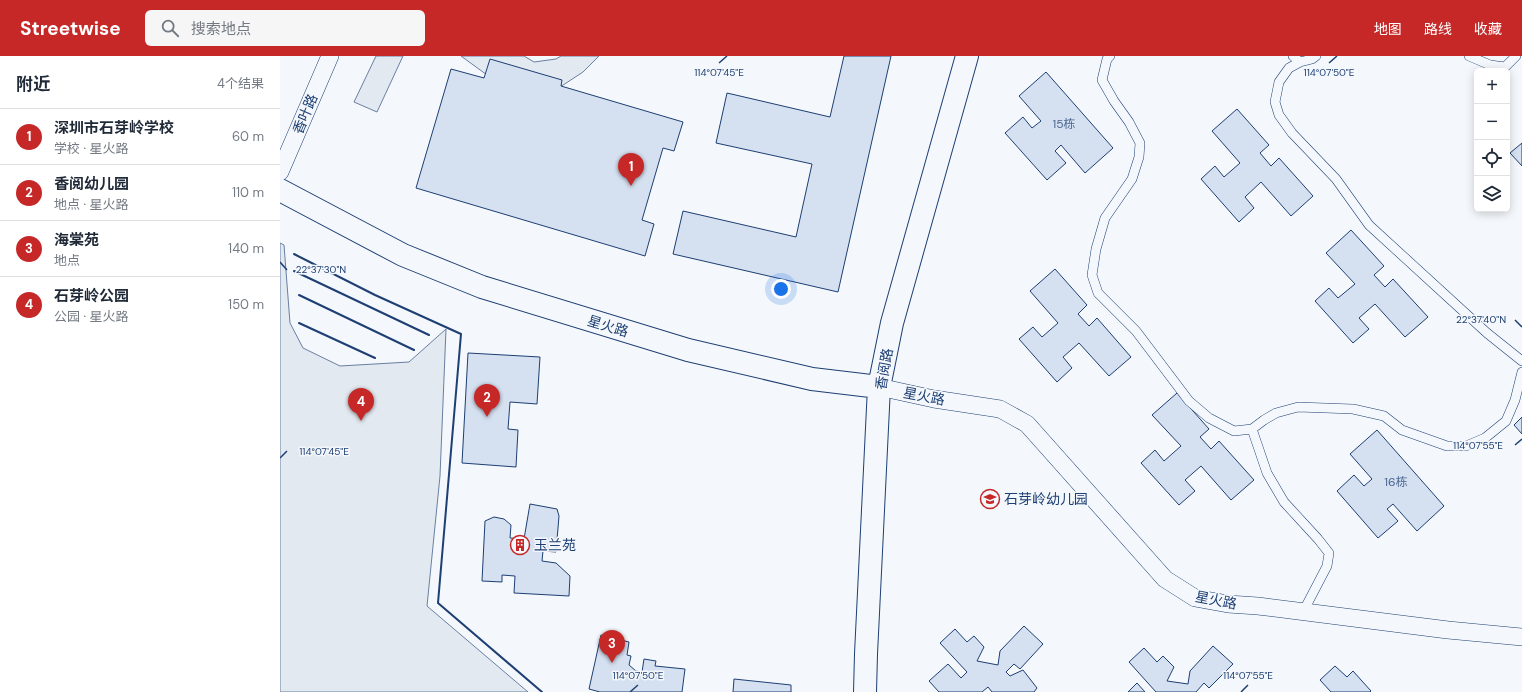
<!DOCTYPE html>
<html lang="zh">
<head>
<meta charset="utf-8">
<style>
	:root { --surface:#fff; --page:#f6f6f7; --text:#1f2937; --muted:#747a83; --line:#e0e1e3; --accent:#c62828 }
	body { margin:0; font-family:"DM Sans","Noto Sans SC",sans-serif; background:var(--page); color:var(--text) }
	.controls { position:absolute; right:12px; top:12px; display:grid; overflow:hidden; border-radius:6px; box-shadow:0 2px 10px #0003 }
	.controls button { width:36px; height:36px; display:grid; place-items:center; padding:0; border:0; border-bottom:1px solid var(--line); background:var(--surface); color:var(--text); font:20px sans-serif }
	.you { position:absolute; left:501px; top:233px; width:14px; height:14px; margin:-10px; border:3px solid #fff; border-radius:50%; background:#1a73e8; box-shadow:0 0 0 6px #1a73e833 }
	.badge { display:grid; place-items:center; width:26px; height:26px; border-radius:50%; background:var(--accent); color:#fff; font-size:13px; font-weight:700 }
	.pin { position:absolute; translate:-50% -33px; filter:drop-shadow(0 1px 2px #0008) }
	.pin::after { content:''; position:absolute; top:21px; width:14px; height:12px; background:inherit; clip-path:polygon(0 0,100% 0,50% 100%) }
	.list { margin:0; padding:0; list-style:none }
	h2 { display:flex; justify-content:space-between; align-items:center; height:52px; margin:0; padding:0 16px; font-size:17px }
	h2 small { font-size:13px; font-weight:400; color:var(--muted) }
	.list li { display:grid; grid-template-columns:26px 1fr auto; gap:12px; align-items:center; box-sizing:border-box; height:56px; padding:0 16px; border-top:1px solid var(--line) }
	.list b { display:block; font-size:15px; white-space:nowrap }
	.list p { margin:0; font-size:13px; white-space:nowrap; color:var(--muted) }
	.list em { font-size:13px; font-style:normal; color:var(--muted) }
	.icon { flex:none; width:22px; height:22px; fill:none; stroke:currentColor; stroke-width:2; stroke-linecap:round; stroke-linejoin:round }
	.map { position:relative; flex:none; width:1242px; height:636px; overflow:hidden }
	header { display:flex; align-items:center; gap:24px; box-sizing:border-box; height:56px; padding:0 20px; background:var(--accent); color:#fff }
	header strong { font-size:19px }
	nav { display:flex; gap:22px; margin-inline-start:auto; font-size:14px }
	.search { width:280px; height:36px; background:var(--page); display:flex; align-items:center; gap:10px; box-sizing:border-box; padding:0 14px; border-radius:6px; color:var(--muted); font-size:15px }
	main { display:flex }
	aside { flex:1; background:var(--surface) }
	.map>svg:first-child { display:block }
	.green { fill:#e3e9f0; stroke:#687fa3 }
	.building { fill:#d5e0f0; stroke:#1d3f73 }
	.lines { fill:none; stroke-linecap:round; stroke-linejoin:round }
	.lane-casing { stroke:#1d3f73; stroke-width:10 }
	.street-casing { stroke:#1d3f73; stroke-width:18 }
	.secondary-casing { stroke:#1d3f73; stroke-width:24 }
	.lane { stroke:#f4f7fb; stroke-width:9 }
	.street { stroke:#f4f7fb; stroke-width:17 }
	.secondary { stroke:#f4f7fb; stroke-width:22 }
	.wall { stroke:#1d3f73; stroke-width:2 }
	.ticks { fill:none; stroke:#1d3f73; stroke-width:1.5 }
	.labels { text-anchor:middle; stroke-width:3; stroke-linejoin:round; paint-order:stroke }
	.number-label { font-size:12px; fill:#4b6792 }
	.street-label { font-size:14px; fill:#1d3f73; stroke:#f4f7fb }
	.poi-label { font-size:14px; fill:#1d3f73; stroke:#f4f7fb; text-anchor:start }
	.ticks-label { font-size:10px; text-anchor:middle; fill:#1d3f73; stroke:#f4f7fb; stroke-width:3; stroke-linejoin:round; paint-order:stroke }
</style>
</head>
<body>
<header>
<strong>Streetwise</strong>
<div class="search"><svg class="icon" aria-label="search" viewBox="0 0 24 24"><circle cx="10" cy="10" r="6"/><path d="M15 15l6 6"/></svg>搜索地点</div>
<nav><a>地图</a><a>路线</a><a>收藏</a></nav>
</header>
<main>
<aside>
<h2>附近<small>4个结果</small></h2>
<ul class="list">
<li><span class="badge">1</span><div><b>深圳市石芽岭学校</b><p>学校 · 星火路</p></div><em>60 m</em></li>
<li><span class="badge">2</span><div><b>香阅幼儿园</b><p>地点 · 星火路</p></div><em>110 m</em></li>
<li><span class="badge">3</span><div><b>海棠苑</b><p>地点</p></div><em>140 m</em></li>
<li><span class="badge">4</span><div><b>石芽岭公园</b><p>公园 · 星火路</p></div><em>150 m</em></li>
</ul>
</aside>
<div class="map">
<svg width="1242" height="636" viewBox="0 0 1242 636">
	<rect width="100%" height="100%" fill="#f4f7fb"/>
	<path class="green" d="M96,0H123L97,56L74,46Z
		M181,0H244L254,6L276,3L281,0H319L303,16L277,33L218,27Z
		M0,187L4,189L10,267L23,292L60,310L129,306L166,273L160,420L147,550L248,636H0Z"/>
	<path class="building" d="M564,0H611L558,236L393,198L403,155L516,181L532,108L436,87L447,37L550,61Z
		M210,3L282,24L281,30L403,66L394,95L383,92L362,164L374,168L365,200L136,132L171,13L204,22Z
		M766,16L833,92L805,117L781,89L775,95L786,107L767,124L725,77L743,61L752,72L761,65L739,40Z
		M957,53L989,89L980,97L991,110L999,102L1033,140L1011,160L981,126L965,141L974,152L959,166L921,123L935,110L944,121L960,107L932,75Z
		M1242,87V110L1230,97Z
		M1071,174L1104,210L1094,219L1105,231L1113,223L1148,261L1125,281L1095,248L1079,262L1089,273L1073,287L1035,245L1049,232L1058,242L1075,228L1046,197Z
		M775,213L807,249L798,258L809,270L817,262L851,301L829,320L799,287L783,301L792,312L777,326L739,283L753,271L762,281L778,267L750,235Z
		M188,297L260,301L257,348L230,346L228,373L238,374L236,411L182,407Z
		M897,337L929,373L920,381L931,393L939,385L974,424L951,444L921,410L905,424L915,435L899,449L861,407L875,394L884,405L901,390L872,359Z
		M1242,361V378L1234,369Z
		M1097,374L1164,450L1137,475L1113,448L1107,453L1118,465L1098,482L1057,435L1074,419L1084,430L1092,423L1070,398Z
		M250,448L277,453L279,460L276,496L263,495L262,505L276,507L290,520L289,540L234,537L235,520L222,519V526L202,525L205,465L214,461L224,463L231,469L230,482L244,483Z
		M744,570L763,588L740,613L734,608L726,616L730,620L743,614L757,632L754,636H712L708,631L702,636H659L649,625L668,608L681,622L687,616L660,587L675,573L687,586L694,580L704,591L697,605L718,609L720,595Z
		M321,579L349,586L347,599L351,600L349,609L356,615L362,616L364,603L376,605L375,610L405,613L402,636H320L309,633Z
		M933,590L953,608L929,632L924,627L916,636H876L849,606L864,592L877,606L883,600L894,611L887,625L908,628L910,615Z
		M1055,610L1067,621L1073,615L1091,635L1090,636H1051L1040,624Z
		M454,623L511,629V636H453Z
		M857,627L865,636H848Z"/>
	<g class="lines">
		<defs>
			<path id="lane" d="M830,0L827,3L822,24L834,45L849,66L860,87L859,101L852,123L825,162L816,193L812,219L818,237L856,275L909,345L929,362L954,375L972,373L984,364L996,357L1018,351L1073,353L1104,360L1122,374L1167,390H1186L1205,382L1226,365L1235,344L1242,316
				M1013,0L1020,6L1032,3L1036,0
				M1189,0L1210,9L1225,11L1236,0
				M1020,6L1009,12L999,26L995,46L999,59L1012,77L1056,123L1089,169L1207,277L1242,305
				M972,373L987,417L1004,446L1038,483L1049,497L1047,510L1023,556"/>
			<path id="street" d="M0,116L50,0
				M599,331L654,343L720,353L747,368L885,523L915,542L948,548L978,550L1168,574L1242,581"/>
			<path id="secondary" d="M0,134L123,199L202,231L408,294L532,323L599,331
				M585,636L586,598L599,331L612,267L687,0"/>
		</defs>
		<use href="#lane" class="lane-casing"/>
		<use href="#street" class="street-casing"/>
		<use href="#secondary" class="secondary-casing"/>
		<use href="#lane" class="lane"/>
		<use href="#street" class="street"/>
		<use href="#secondary" class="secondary"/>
		<path class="wall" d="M14,198L95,239L181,278L158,547L262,636
			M14,215L149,279
			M19,239L134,294
			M19,267L95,302"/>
	</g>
	<path class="ticks" d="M439,7L447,0M1049,7L1057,0M0,206L7,214M1235,264L1242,271M1235,389L1242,383M0,402L7,395M350,636L358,629M961,636L968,629"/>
	<defs>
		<symbol id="school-ring" viewBox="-11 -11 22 22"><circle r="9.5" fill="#f4f7fb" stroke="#c62828" stroke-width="1.5"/><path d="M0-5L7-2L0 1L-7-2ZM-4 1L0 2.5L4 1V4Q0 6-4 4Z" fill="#c62828"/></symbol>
		<symbol id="building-ring" viewBox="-11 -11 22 22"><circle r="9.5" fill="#f4f7fb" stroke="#c62828" stroke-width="1.5"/><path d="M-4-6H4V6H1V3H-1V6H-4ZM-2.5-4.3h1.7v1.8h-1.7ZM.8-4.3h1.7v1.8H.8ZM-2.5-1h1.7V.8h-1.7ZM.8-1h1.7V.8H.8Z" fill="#c62828"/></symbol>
	</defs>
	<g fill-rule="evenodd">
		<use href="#school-ring" x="699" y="432" width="22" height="22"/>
		<use href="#building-ring" x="229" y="478" width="22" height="22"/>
	</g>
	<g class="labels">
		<g class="number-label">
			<text x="784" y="72">15栋</text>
			<text x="1116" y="430">16栋</text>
		</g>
		<g class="street-label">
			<text transform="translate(25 58) rotate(-67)" y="5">香叶路</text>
			<text transform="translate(328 270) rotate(17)" y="5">星火路</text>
			<text transform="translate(604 313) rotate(-80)" y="5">香阅路</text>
			<text transform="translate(644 340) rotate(11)" y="5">星火路</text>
			<text transform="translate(936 544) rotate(11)" y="5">星火路</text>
		</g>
		<g class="poi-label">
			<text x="724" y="448">石芽岭幼儿园</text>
			<text x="254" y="494">玉兰苑</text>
		</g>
	</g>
	<g class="ticks-label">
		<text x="439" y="20">114°07'45"E</text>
		<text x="1049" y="20">114°07'50"E</text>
		<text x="41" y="217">22°37'30"N</text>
		<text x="1201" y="267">22°37'40"N</text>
		<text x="1198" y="393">114°07'55"E</text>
		<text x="44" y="399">114°07'45"E</text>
		<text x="358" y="623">114°07'50"E</text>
		<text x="968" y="623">114°07'55"E</text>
	</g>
</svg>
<div class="controls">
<button>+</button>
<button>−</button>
<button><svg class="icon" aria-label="locate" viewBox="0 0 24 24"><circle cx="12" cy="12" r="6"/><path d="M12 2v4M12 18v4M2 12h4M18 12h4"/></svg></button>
<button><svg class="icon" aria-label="layers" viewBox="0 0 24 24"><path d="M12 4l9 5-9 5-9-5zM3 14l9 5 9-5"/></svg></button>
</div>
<div class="you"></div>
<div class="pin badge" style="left:351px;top:130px">1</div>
<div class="pin badge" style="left:207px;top:361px">2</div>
<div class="pin badge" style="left:332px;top:607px">3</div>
<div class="pin badge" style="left:81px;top:365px">4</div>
</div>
</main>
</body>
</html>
